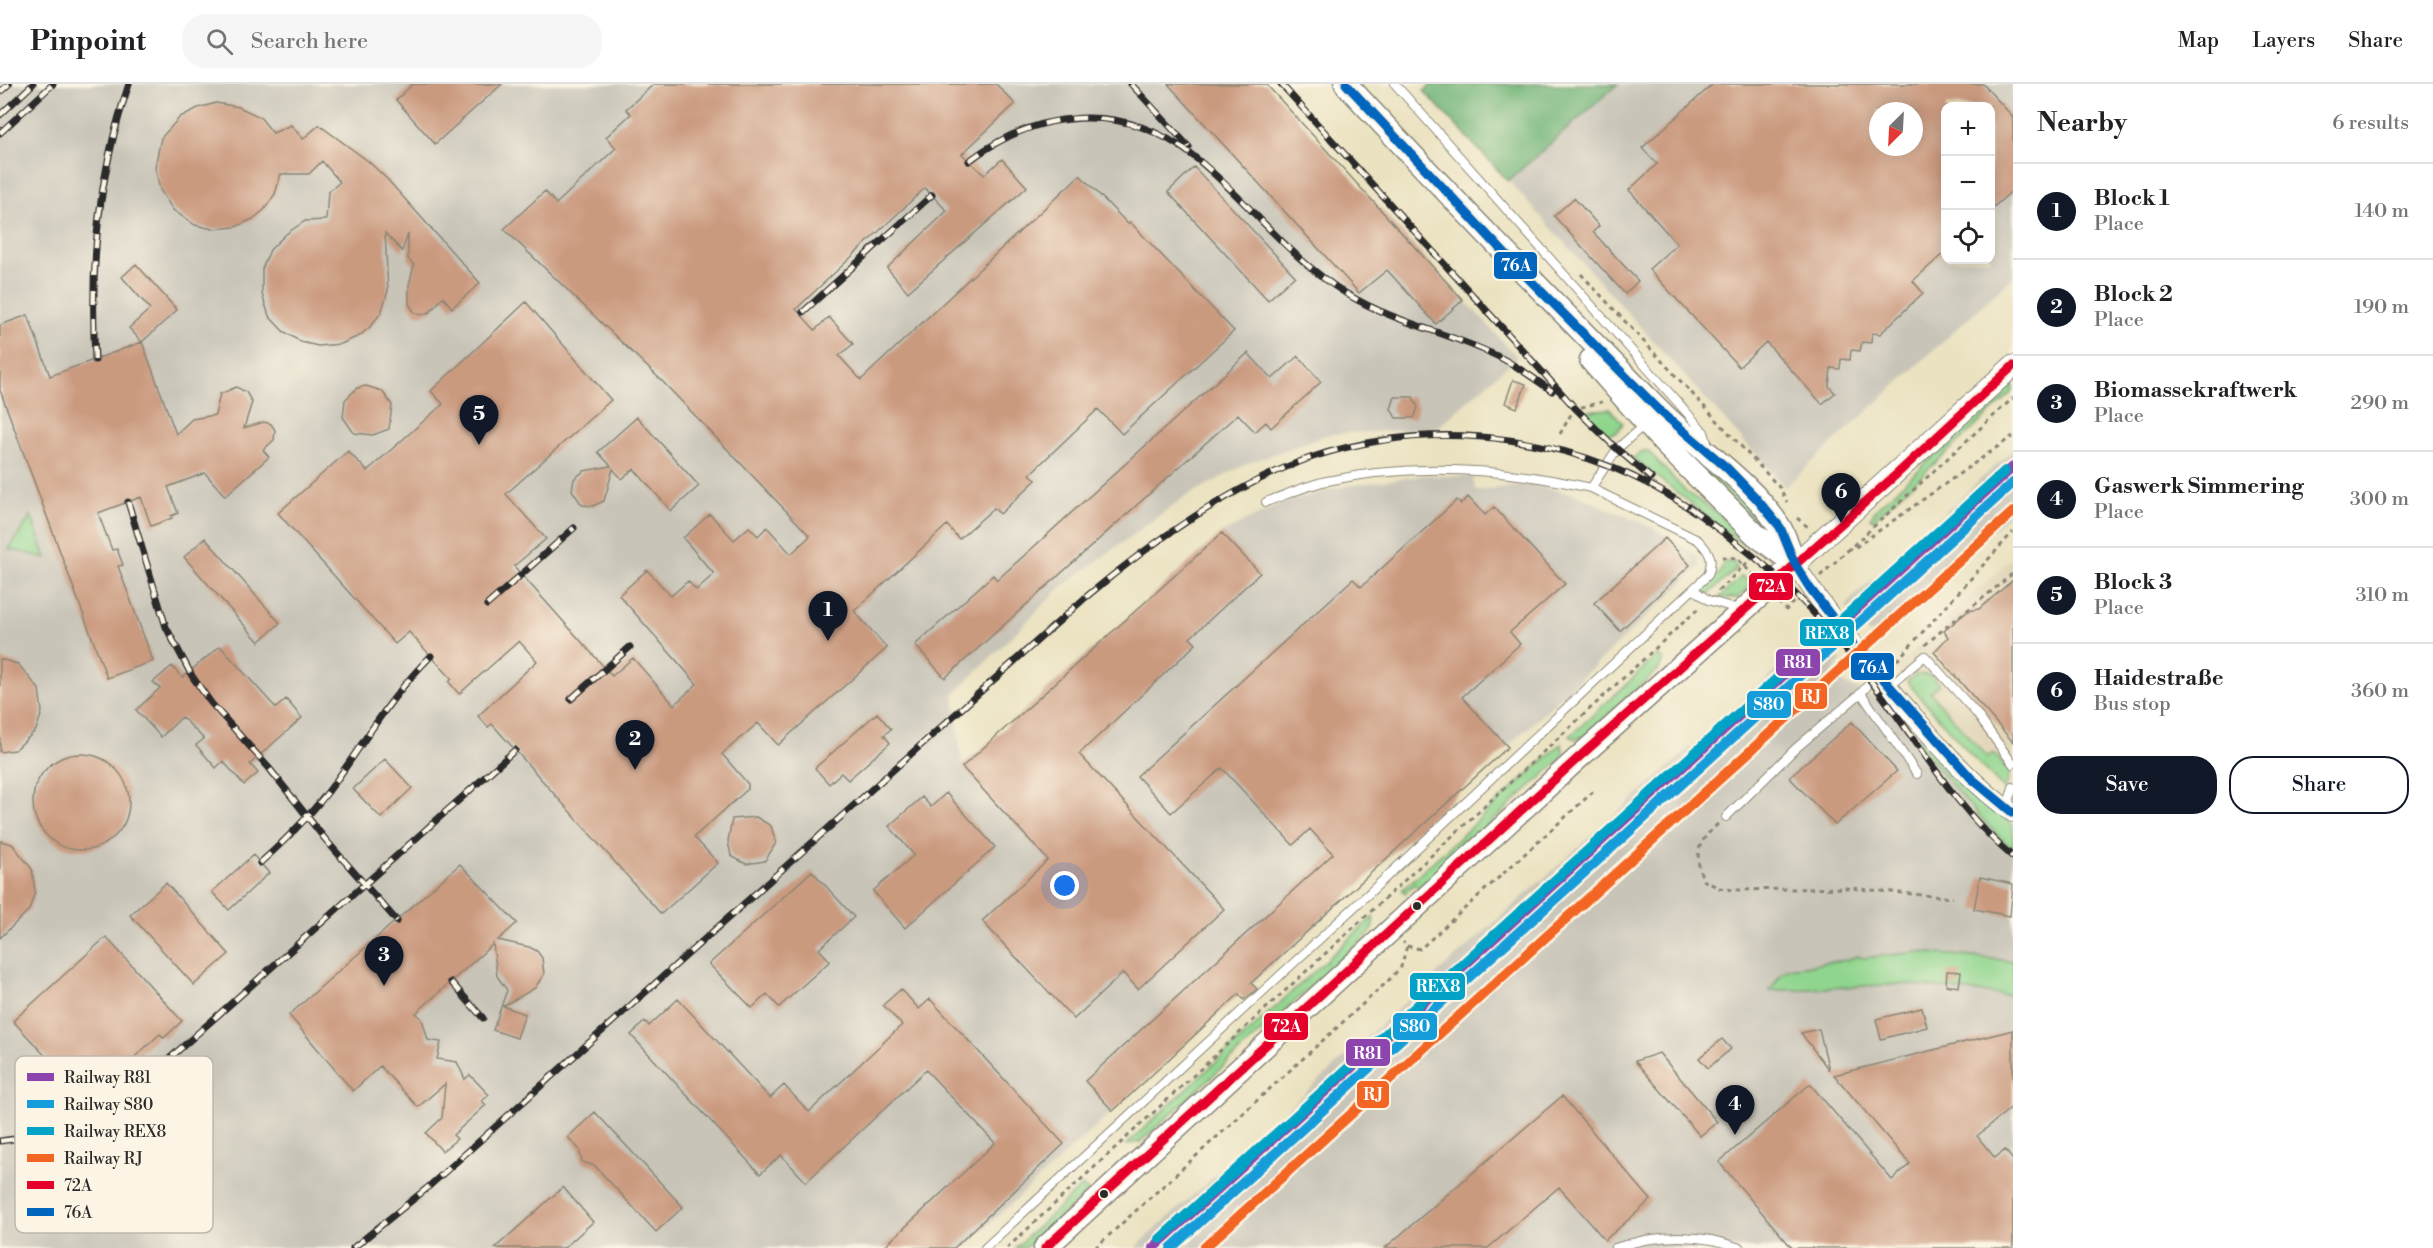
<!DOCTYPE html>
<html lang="en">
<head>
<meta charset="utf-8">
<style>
	:root { --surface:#fff; --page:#f6f6f6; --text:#202124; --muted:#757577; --line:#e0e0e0; --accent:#111827 }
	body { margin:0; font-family:"Libre Bodoni",serif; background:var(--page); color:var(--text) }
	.controls { position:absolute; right:18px; top:18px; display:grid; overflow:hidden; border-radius:12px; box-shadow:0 3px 15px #0003 }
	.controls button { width:54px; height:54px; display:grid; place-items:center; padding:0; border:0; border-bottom:2px solid var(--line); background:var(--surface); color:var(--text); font:30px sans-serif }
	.compass { position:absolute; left:1869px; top:18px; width:54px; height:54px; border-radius:50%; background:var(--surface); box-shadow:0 3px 15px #0003; rotate:204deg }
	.you { position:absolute; left:1065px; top:802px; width:21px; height:21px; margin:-15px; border:4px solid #fff; border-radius:50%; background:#1a73e8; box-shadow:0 0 0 9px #1a73e833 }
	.badge { display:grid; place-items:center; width:39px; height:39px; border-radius:50%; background:var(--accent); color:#fff; font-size:20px; font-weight:700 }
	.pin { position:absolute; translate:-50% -50px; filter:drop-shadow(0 2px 3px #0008) }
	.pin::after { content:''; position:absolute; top:32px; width:21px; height:18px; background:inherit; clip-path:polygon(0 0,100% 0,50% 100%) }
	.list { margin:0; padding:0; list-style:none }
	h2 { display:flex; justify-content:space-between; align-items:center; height:78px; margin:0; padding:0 24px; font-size:26px }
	h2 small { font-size:20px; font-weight:400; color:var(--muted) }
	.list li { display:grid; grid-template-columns:39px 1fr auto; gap:18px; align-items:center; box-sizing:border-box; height:96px; padding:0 24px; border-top:2px solid var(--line) }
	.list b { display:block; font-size:22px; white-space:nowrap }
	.list p { margin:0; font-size:20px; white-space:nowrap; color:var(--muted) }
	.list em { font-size:20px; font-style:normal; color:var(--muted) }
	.actions { display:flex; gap:12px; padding:18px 24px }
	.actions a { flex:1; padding:14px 0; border:2px solid var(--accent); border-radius:24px; text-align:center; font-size:21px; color:var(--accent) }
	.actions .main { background:var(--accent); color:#fff }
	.icon { flex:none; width:33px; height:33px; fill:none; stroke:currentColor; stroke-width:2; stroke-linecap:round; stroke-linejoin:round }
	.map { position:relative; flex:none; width:2013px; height:1164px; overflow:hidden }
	header { display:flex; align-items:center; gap:36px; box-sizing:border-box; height:84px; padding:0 30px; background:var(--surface); border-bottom:2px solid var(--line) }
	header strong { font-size:28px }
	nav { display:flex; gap:33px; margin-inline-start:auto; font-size:21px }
	.search { width:420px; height:54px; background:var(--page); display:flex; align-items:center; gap:15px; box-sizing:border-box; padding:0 21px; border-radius:24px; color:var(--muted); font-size:22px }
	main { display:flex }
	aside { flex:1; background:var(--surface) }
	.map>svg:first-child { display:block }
	.built { fill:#dfd3b4 }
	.industrial { fill:#c8c4b8; fill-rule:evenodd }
	.green { fill:#90d58e; stroke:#5e805c; stroke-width:1.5 }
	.forest { fill:#74b679; stroke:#507052; stroke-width:1.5 }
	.building { fill:#ca9a7f; fill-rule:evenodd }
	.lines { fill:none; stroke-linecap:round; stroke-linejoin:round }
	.service-casing { stroke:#8a8676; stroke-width:10 }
	.tertiary-casing { stroke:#8a8676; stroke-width:20 }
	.secondary-casing { stroke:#8a8676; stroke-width:23 }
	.primary-casing { stroke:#8a8676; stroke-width:25 }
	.path { stroke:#8a8676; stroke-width:3; stroke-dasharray:4.5 4.5; stroke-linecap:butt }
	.service { stroke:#fff; stroke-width:8 }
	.tertiary { stroke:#fff; stroke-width:18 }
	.secondary { stroke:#fff; stroke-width:21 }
	.primary { stroke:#fff; stroke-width:22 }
	.rail-casing { stroke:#2b2b2b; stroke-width:7 }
	.rail { stroke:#fcf5e5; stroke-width:4.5; stroke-dasharray:14; stroke-linecap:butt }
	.bus-1-casing { stroke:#fcf5e5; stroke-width:14 }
	.bus-2-casing { stroke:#fcf5e5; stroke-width:14 }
	.bus-1 { stroke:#e4002b; stroke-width:9 }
	.bus-2 { stroke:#0065bd; stroke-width:9 }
	.rail-1-casing { stroke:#fcf5e5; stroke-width:15 }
	.rail-2-casing { stroke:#fcf5e5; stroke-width:15 }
	.rail-3-casing { stroke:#fcf5e5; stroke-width:15 }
	.rail-4-casing { stroke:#fcf5e5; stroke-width:15 }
	.rail-1 { stroke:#8e44ad; stroke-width:10 }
	.rail-2 { stroke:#159dd9; stroke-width:10 }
	.rail-3 { stroke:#02a3c6; stroke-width:10 }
	.rail-4 { stroke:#f26522; stroke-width:10 }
	.bus-dot { fill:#2b2b2b; stroke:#fcf5e5; stroke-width:2 }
	.key { fill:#fcf5e5; stroke:#bdb8ad; stroke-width:1.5 }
	.key-label { font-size:16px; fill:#2b2b2b }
	.line-badge { stroke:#fcf5e5; stroke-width:2 }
	.badge-label { font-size:16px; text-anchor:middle; font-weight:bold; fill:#fff }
</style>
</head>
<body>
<header>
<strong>Pinpoint</strong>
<div class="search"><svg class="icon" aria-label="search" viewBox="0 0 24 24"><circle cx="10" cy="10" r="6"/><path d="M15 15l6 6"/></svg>Search here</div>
<nav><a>Map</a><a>Layers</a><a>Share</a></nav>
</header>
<main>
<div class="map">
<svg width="2013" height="1164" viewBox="0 0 2013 1164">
	<rect width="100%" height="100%" fill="#fcf5e5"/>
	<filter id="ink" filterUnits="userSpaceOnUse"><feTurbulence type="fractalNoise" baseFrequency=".0167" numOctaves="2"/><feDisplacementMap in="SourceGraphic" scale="12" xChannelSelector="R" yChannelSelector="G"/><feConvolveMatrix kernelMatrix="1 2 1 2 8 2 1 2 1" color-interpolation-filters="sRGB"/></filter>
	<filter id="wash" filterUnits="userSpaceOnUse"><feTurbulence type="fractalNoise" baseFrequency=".008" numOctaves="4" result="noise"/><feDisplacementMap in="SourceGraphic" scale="24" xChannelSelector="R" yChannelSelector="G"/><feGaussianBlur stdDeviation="1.35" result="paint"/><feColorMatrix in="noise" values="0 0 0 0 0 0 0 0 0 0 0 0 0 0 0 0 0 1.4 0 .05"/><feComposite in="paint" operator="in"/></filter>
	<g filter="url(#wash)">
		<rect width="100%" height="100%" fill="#eae2c0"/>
		<path class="built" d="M2013,473V709L2005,706L1978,679L1895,584Z"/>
		<path class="industrial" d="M0,0H1266L1517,273L1437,344L1330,350L1246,380L1183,414L1059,505L954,610L962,682L1222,449L1285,418L1340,403L1427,391L1473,393L1475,407L1528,400L1574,410L1652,443L1697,471L1700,483L1355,805L963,1164H0Z
			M1618,0H2013V193L1785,403L1509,97ZM1946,22H1990V176H1946ZM1878,27H1914V63H1878Z
			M2013,366V428L1881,544L1869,550L1846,524L1852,514Z
			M1818,550L1841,576L1831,593L1875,614L1884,610L1942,691L1974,729L2013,766V877L1919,868L1863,874L1857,872L1847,876L1789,884L1782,889L1771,907L1904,900L2013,912V1164H1135L1412,912Z"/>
		<path class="green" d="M2013,300V308L1873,436L1870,434L1879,422Z
			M1610,325L1623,339L1618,347L1606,351L1584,327Z
			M1643,367H1648L1686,408L1719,430L1744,457L1742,460L1633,374Z
			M1698,371L1772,442L1764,449L1694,375Z
			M31,432L46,474L9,465Z
			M1724,478H1734L1736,485L1708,511L1705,510L1704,505L1720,489Z
			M1742,492L1753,501L1737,514H1719Z
			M1658,571L1663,576L1659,585L1585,652L1575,655L1570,652Z
			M1916,590L1930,591L1939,600L1930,608L1987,673L1993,669L2010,687L2005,706L1978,679L1907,598Z
			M1919,651L2013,741V766C1977,732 1946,697 1917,656Z
			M1561,660L1564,668L1561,675L1419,804L1415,800L1405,809L1402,806Z
			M1373,833L1374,843L1370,849L1140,1058L1126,1061Z
			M1919,868L2013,877V912L1904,900L1770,907L1782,889L1789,884L1847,876L1857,872L1863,874Z
			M1082,1102L1088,1107L1025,1164H1015Z"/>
		<path class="forest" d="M1432,0H1618L1508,97L1424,7Z"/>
		<g id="blocks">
			<path class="building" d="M413,0H502L435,60L396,16Z
				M654,0H996L1015,20L962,70L984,91L1002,75L1027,103L908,208L887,184L947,127L925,104L796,225L815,246L829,233L853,260L839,272L861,296L1080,91L1128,140L1130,138L1234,247L1122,350L1098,325L1030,390L1036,396L1000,430L994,424L959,455L947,441L854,527L887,564L778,661L758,639L722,670L748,700V705L694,753L718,779L661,830L492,640L488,643L478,632L537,577L519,557L459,610L449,598L452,595L409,548L395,560L278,429L348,367L367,387L443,320L431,307L526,218L611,316L506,410L546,455L514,482L612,592L633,574L674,621L697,600L619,511L647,486L671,512L688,497L696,506L714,490L683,454L710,430L734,456L749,443L758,452L767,443L791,470L810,452L663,298L504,145L545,107L556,120L616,64L606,53L631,30L626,25Z
				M1168,0H1266L1463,216L1436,240L1387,186L1359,209Z
				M1713,0H1983L2013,33V106L1990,126V22H1946V167L1913,197L1923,209L1880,250L1872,249L1871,259L1862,258L1860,267L1851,266L1850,276L1841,275L1840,285L1831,284L1829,302L1835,309L1822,320L1766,258L1739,283L1649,185L1677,160L1629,106L1657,80L1642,64ZM1878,27H1914V63H1878Z
				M216,19L239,23L260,33L273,49L291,41L303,55L319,41L368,77L387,95L480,199L452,224L443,213L430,228L420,231L415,229L409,220V201L414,181L408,175V150L402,167L385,149L388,207L381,229L370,243L359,252L341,260L318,262L301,258L283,247L269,232L262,210V185L270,166L286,150L305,137L326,136L328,108L340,98L322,77L309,90H281L275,110L264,126L253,135L235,143L213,145L195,141L173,126L160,106L155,83L161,54L180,33L198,24Z
				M1194,83L1295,192L1268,216L1168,108Z
				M1574,114L1599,142L1593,148L1638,197L1625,210L1554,132Z
				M136,180L177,226L142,258L129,244L150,225L122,193Z
				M28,231L50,292L142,258L176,350L192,335L215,331L220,310L236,303L246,308L252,318L244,344L264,338L271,340L275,346L274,356L263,366L269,373L225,412L205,389L168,403L178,429L171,432L172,434L151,442L141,413L98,429L112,466L117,465L123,481L118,482L153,577L107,594L0,306V241Z
				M1248,269L1272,295L1298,272L1321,298L1271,344L1266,338L1255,348L1238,330L945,594L915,561L993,491L997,496Z
				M1513,296L1526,300L1517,324L1505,319Z
				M366,302L382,307L392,321L389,345L373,351L354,349L343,333L345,316L357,304Z
				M1395,313H1413L1418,324L1414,334H1396L1391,325Z
				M637,333L699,402L671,427L634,385L622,395L613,385L604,417L593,422L582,421L572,406L574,395L584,387L611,382L598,368Z
				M1468,413L1485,431L1494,423L1565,500L1510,548L1520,560L1462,613L1508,663L1251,899L1257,905L1244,916L1239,910L1113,1027L1085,997L1333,770L1310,745L1293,761L1222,684L1171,729L1137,692L1353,495L1361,503L1457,416L1461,420Z
				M1222,449L1260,489L1190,554L1196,560L1079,670L1224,825L1138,905L1123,889L1074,935L982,837L1048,776L962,683Z
				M205,454L280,539L259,558L184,473Z
				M1665,454L1690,481L1620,547L1594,519Z
				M2013,496V658L1934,568L1948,553L1944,547L1968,527L1979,525Z
				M220,562L276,624L286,615L302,634L250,680L258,689L244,701L223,677L216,684L196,661L204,655L182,633L161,653L136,626L160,604L153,598L172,582L182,594Z
				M0,575L18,580L39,605L42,628L36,646L15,666L0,668Z
				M877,629L891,645L884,651L890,659L848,696L841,689L829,700L815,684Z
				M1852,638L1897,687L1835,741L1789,693Z
				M33 718a48 48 0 1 1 96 0a48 48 0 1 1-96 0Z
				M385,675L412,704L381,734L353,705Z
				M946,709L995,763L905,844L873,807L914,771L889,742L922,713L931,723Z
				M756,733L771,742L776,759L765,777L746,780L731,772L728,757L732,735Z
				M0,757L12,760L32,785L35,808L29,826L0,854Z
				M253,771L269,789L229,826L212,808Z
				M460,780L517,839L498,856L529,863L537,867L542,874L544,890L535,904L503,922L525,930L517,954L493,946L507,906L497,892L493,860L416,929L422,935L428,956L441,958L437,975L457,978L465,995L470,991L489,1011L482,1017L486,1021L453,1051L457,1055L442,1067L426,1049L442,1034L445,1000L418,1023L380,982L353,1007L289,931Z
				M812,787L854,833L819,865L830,877L779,923L767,910L752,924L709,880Z
				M1980,793L2013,800L2010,832L1974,825Z
				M166,799L229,870L194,901L130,831Z
				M106,853L182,937L164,954L160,950L96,1008L75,984L65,993L13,937Z
				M1947,887L1961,888L1959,903L1946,901Z
				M901,905L919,925L930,915L1064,1060L954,1164H883L995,1059L926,986L806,1098L781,1071L760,1090L631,951L645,937L649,942L678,915L770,1014L784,1001L809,1028L902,941L883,921Z
				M1922,924L1927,943L1881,955L1876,935Z
				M1819,945L1829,986L1801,949Z
				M2013,946V1022L1977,1052L1995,1074L2005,1066L2013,1076V1164H1792L1719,1078L1810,1000L1892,1096L1910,1080L1834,991Z
				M1722,955L1731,965L1708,984L1699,974Z
				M1659,969L1717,1038L1700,1052L1635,977Z
				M1562,1012L1651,1116L1605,1156L1559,1103L1488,1164H1385Z
				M595,1028L683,1123L656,1148L595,1082L582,1078L579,1065L568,1053Z
				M563,1103L593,1138L564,1164H495Z"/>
		</g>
	</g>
	<g filter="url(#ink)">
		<use href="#blocks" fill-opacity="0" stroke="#8a8676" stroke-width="1.5"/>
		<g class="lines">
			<defs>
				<path id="service" d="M1395,0L1704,348L1708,362
					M1266,418C1286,411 1307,401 1327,397C1416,378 1503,384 1591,404L1617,365L1645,340
					M1693,505L1708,516L1738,525
					M1889,602L1925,572L1976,629L2013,680
					M1861,609L1877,591
					M2007,724L2013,703
					M1726,733L1795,665L1861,609L1917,690
					M985,1164L1364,814L1708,491C1714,475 1710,468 1698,456L1591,404
					M1615,1164C1656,1150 1699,1149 1740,1164"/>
				<path id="tertiary" d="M1795,480C1827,531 1866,576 1905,622C1938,660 1971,700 2013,729"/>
				<path id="secondary" d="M1795,480L2013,282"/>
				<path id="primary" d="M1346,0C1447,110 1551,216 1655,322C1695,364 1747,393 1779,442C1786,453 1790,468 1795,480
					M1591,276L1665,360L1756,451L1795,480
					M1045,1164L1578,674L1795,480"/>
			</defs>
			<use href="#service" class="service-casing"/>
			<use href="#tertiary" class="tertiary-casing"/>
			<use href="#secondary" class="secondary-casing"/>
			<use href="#primary" class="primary-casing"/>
			<path class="path" d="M1581,190L1780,404L1787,418
				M1560,350L1574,325L1602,318
				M1797,434L1808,443
				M1847,465H1853L2013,352
				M1722,473L1737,474L1753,491
				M1820,492L2013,314
				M1718,507L1754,472
				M1778,518L1786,526L1798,513
				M1925,561C1954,535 1984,515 2013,489
				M1891,583L2013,448
				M1718,740C1697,758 1694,770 1703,796L1719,804L1734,806L1850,804L1953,814
				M1407,862L1420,865L1594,707
				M1007,1164L1700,523
				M1095,1164L1387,898L1401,883L1407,862L1403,858"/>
			<use href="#service" class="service"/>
			<use href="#tertiary" class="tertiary"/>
			<use href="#secondary" class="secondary"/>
			<use href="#primary" class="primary"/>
			<defs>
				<path id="rail" d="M1131,0L1189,63
					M1281,0L1575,324L1617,365L1651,394
					M0,8L9,0
					M0,31L33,0
					M0,49L53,0
					M969,77C1037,25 1122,17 1192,71C1247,114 1286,173 1347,210C1396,240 1453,249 1503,275C1520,284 1536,296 1552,307
					M803,228L932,111
					M95,276C90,181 98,91 129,0
					M128,418L166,543L192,592L211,619L269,684L325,755L397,837
					M1689,423C1719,446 1751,468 1779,494C1811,524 1843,561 1870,596C1918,656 1953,723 2013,773
					M487,521L574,444
					M571,615L630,563
					M260,779C288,754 314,728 336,697C367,654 392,610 431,572
					M451,898L483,934
					M0,1057C48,1052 92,1033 133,1007L515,666
					M353,1164L426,1105L1086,513C1149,460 1235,399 1313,373C1441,331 1585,352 1695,428"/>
			</defs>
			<use href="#rail" class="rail-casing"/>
			<use href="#rail" class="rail"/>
			<defs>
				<path id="bus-1" d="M1045,1164L1578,674L1898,389L2013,282"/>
				<path id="bus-2" d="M1346,0L1522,188L1660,327L1727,384L1756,414L1780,443L1795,480L1809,503L1855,563L1971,694L2013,729"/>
			</defs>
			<use href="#bus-1" class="bus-1-casing"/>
			<use href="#bus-2" class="bus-2-casing"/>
			<use href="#bus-1" class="bus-1"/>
			<use href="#bus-2" class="bus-2"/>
			<defs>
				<path id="rail-1" d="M1153,1164L2013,383"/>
				<path id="rail-2" d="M1171,1164L2013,399"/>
				<path id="rail-3" d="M1160,1155L2005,387"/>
				<path id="rail-4" d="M1204,1164L2013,428"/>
			</defs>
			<use href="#rail-1" class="rail-1-casing"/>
			<use href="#rail-2" class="rail-2-casing"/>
			<use href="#rail-3" class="rail-3-casing"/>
			<use href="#rail-4" class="rail-4-casing"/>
			<use href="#rail-1" class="rail-1"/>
			<use href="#rail-2" class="rail-2"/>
			<use href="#rail-3" class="rail-3"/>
			<use href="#rail-4" class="rail-4"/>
		</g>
	</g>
	<g class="bus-dot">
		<circle cx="1417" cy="822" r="5"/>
		<circle cx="1104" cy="1110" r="5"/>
	</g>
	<rect x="15" y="972" width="198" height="177" rx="9" class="key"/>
	<rect x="27" y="989" width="27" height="8" fill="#8e44ad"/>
	<rect x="27" y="1016" width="27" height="8" fill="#159dd9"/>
	<rect x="27" y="1043" width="27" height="8" fill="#02a3c6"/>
	<rect x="27" y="1070" width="27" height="8" fill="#f26522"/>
	<rect x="27" y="1097" width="27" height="8" fill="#e4002b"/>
	<rect x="27" y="1124" width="27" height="8" fill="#0065bd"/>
	<g class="key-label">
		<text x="64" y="999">Railway R81</text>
		<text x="64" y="1026">Railway S80</text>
		<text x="64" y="1053">Railway REX8</text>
		<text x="64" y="1080">Railway RJ</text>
		<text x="64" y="1107">72A</text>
		<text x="64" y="1134">76A</text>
	</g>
	<g class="line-badge">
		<rect x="1493" y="167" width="45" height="29" rx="6" fill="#0065bd"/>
		<rect x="1748" y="488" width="46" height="29" rx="6" fill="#e4002b"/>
		<rect x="1799" y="534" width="56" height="29" rx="6" fill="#02a3c6"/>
		<rect x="1775" y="564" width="46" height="29" rx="6" fill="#8e44ad"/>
		<rect x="1850" y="568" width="45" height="29" rx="6" fill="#0065bd"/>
		<rect x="1794" y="598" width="34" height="28" rx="6" fill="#f26522"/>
		<rect x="1746" y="606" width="46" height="29" rx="6" fill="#159dd9"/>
		<rect x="1409" y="888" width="57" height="29" rx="6" fill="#02a3c6"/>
		<rect x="1263" y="928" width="46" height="29" rx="6" fill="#e4002b"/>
		<rect x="1392" y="928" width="46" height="29" rx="6" fill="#159dd9"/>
		<rect x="1345" y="954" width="46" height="29" rx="6" fill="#8e44ad"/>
		<rect x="1356" y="996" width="34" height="29" rx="6" fill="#f26522"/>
	</g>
	<g class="badge-label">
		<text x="1516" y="187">76A</text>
		<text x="1771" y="508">72A</text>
		<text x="1827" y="555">REX8</text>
		<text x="1798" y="584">R81</text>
		<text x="1873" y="589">76A</text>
		<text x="1811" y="618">RJ</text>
		<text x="1769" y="626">S80</text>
		<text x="1438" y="908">REX8</text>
		<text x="1286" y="948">72A</text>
		<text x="1415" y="948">S80</text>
		<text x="1368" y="975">R81</text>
		<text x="1373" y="1016">RJ</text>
	</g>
</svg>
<div class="controls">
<button>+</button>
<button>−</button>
<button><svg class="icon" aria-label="locate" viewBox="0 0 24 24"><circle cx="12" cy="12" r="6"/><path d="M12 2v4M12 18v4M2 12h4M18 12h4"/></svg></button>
</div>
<svg class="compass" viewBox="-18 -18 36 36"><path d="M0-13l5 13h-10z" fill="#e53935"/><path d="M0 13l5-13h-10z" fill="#757577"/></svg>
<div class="you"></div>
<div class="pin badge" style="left:828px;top:557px">1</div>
<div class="pin badge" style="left:635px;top:686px">2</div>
<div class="pin badge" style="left:384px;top:902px">3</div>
<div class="pin badge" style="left:1735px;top:1051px">4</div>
<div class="pin badge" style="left:479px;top:361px">5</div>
<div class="pin badge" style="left:1841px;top:439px">6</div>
</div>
<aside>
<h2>Nearby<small>6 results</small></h2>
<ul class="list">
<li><span class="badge">1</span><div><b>Block 1</b><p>Place</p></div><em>140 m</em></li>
<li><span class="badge">2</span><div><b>Block 2</b><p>Place</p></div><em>190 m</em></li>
<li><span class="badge">3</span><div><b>Biomassekraftwerk</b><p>Place</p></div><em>290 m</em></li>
<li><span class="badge">4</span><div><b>Gaswerk Simmering</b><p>Place</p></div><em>300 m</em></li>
<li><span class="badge">5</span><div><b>Block 3</b><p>Place</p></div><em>310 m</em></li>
<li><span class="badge">6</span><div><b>Haidestraße</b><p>Bus stop</p></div><em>360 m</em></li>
</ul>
<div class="actions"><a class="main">Save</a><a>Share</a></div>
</aside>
</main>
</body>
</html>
